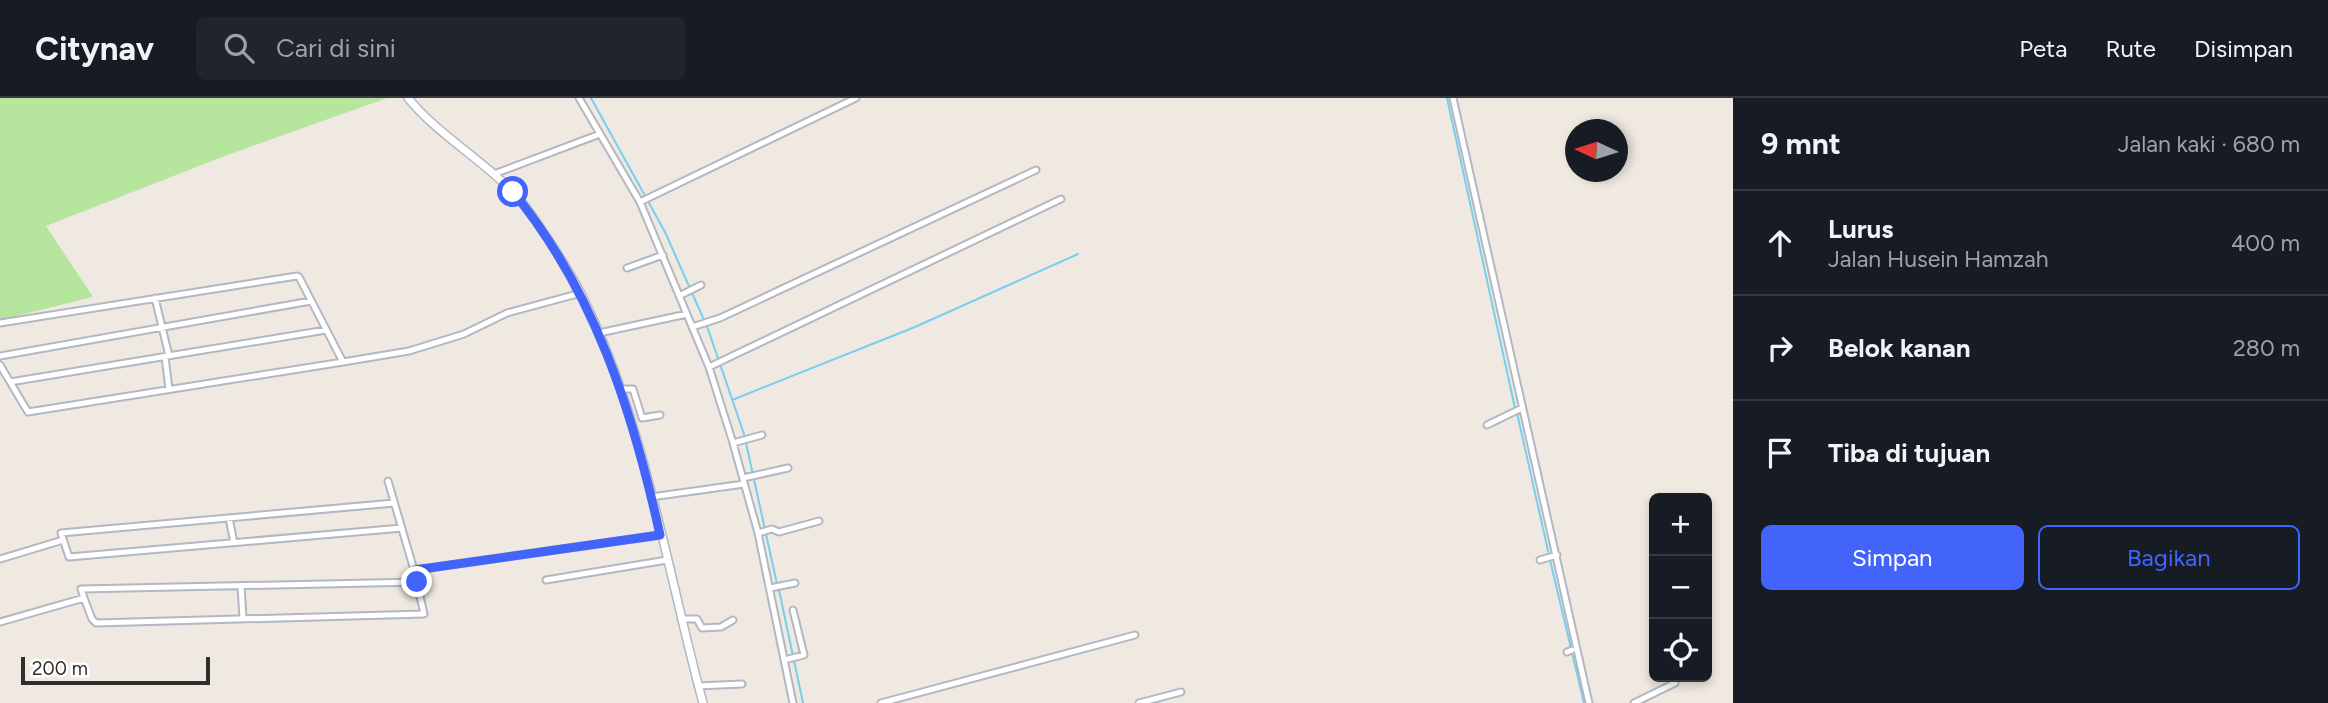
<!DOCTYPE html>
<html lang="id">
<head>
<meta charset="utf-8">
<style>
	:root { --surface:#171b24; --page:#20242c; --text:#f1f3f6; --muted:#9ea1a6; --line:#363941; --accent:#4264fb }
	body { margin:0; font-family:Figtree,sans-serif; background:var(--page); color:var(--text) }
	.controls { position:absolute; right:21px; bottom:21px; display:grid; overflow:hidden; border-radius:10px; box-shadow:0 4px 10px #0003 }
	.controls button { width:63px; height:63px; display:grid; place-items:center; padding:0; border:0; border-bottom:2px solid var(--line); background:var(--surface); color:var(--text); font:35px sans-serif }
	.compass { position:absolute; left:1565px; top:21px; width:63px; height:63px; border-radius:50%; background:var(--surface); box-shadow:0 4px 10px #0003; rotate:274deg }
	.scale { position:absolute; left:21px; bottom:18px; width:189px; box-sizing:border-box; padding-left:7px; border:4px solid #2e2e2e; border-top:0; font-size:19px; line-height:24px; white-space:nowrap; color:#2e2e2e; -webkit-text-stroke:5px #fff; paint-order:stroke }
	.stop { position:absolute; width:21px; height:21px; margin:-16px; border:5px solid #4264fb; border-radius:50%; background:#fff }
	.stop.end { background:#4264fb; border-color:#fff; box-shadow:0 2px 7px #0008 }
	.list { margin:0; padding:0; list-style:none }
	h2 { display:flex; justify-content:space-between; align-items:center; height:91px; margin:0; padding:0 28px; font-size:30px }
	h2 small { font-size:23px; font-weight:400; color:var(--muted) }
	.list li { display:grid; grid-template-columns:46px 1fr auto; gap:21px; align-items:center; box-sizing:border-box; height:105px; padding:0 28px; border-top:2px solid var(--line) }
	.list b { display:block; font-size:26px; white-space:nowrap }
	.list p { margin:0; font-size:23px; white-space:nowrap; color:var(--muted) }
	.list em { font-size:23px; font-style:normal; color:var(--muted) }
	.actions { display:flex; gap:14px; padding:21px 28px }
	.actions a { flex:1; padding:16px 0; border:2px solid var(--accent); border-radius:10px; text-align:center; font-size:24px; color:var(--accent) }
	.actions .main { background:var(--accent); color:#fff }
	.icon { flex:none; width:38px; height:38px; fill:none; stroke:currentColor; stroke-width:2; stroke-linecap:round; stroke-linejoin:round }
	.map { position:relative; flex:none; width:1733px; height:605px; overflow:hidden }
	header { display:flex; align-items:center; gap:42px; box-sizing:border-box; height:98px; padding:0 35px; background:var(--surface); border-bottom:2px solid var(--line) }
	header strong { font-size:33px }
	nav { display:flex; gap:38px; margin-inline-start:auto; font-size:24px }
	.search { width:490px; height:63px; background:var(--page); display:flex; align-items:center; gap:18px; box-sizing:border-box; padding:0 24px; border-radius:10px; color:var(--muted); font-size:26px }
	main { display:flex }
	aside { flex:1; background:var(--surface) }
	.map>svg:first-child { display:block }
	.green { fill:#b6e59e }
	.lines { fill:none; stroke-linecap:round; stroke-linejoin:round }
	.stream { stroke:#75cff0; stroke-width:2 }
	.minor-casing { stroke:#b4b7c1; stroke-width:9 }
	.tertiary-casing { stroke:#b4b7c1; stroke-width:10 }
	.minor { stroke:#fff; stroke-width:5 }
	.tertiary { stroke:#fff; stroke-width:7 }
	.route { stroke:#4264fb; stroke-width:9 }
</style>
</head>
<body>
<header>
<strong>Citynav</strong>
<div class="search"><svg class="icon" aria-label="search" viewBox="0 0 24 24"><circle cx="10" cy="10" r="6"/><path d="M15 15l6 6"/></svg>Cari di sini</div>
<nav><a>Peta</a><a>Rute</a><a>Disimpan</a></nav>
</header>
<main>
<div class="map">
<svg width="1733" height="605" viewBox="0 0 1733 605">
	<rect width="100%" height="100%" fill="#efe9e1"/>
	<path class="green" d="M0,0H387L222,59L46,128L93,199L0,222Z"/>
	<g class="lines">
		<path class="stream" d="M591,0L665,134L708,231L745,339
			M1447,0L1515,310
			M732,302L915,229L1078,156
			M1517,315L1549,457
			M746,345L777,486
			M1550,462L1584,605
			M779,492L803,605"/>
		<defs>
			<path id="minor" d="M579,0L640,104L709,269L733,345L758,435L793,605
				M1453,0L1589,605
				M494,76L600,36
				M640,104L856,0
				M627,170L663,157
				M681,197L701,187
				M155,200L169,258
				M0,225L297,178L299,179L343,264L409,253L464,236L507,215L581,195
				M692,229L720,220L1036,72
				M599,235L687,216
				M0,258L311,203
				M165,259L169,291
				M0,267L28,314L343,264
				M709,269L1061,101
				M10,284L326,232
				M620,291H633L642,320L660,317
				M1487,327L1522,310
				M733,345L762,337
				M743,380L788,370
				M651,399L744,386
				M394,405L61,435L69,459L402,430
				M229,420L234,445
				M758,435L772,431L779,434L819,423
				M0,461L63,442
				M1540,462L1557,457
				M414,472L660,437
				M546,482L667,462
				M241,488L243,520
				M770,490L795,485
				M84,500L92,521L96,525L424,516L414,472L388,383
				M681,521H697L702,530L721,529L733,522
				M0,524L84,500L81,491L417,484
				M1567,554L1572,552
				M784,562L804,557L793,512
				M698,588L742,586
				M881,605L1135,537
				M1139,605L1181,594
				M1634,605L1675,585"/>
			<path id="tertiary" d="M408,0C444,44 498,69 531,116C549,142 568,170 582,198C645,324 666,469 703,605"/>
		</defs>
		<use href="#minor" class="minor-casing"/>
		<use href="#tertiary" class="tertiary-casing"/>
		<use href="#minor" class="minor"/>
		<use href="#tertiary" class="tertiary"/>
	</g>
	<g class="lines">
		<path class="route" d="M417,484L415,472L660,437C633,314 594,192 513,94"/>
	</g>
</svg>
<div class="controls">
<button>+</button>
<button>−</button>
<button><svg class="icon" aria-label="locate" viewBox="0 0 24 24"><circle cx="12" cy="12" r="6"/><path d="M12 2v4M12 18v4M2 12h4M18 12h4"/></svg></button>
</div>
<svg class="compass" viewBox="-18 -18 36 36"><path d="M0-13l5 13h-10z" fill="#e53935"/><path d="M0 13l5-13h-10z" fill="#9ea1a6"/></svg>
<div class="scale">200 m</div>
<div class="stop" style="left:513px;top:94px"></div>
<div class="stop end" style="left:417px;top:484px"></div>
</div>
<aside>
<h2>9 mnt<small>Jalan kaki · 680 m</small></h2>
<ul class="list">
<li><svg class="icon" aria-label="ahead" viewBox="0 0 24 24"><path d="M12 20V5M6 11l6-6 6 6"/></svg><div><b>Lurus</b><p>Jalan Husein Hamzah</p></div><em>400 m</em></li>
<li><svg class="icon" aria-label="right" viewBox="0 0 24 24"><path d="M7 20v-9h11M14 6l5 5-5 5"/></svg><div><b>Belok kanan</b></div><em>280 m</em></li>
<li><svg class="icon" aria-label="arrive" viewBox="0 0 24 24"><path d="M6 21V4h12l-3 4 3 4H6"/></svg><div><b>Tiba di tujuan</b></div></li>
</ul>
<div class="actions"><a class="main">Simpan</a><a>Bagikan</a></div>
</aside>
</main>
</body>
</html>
